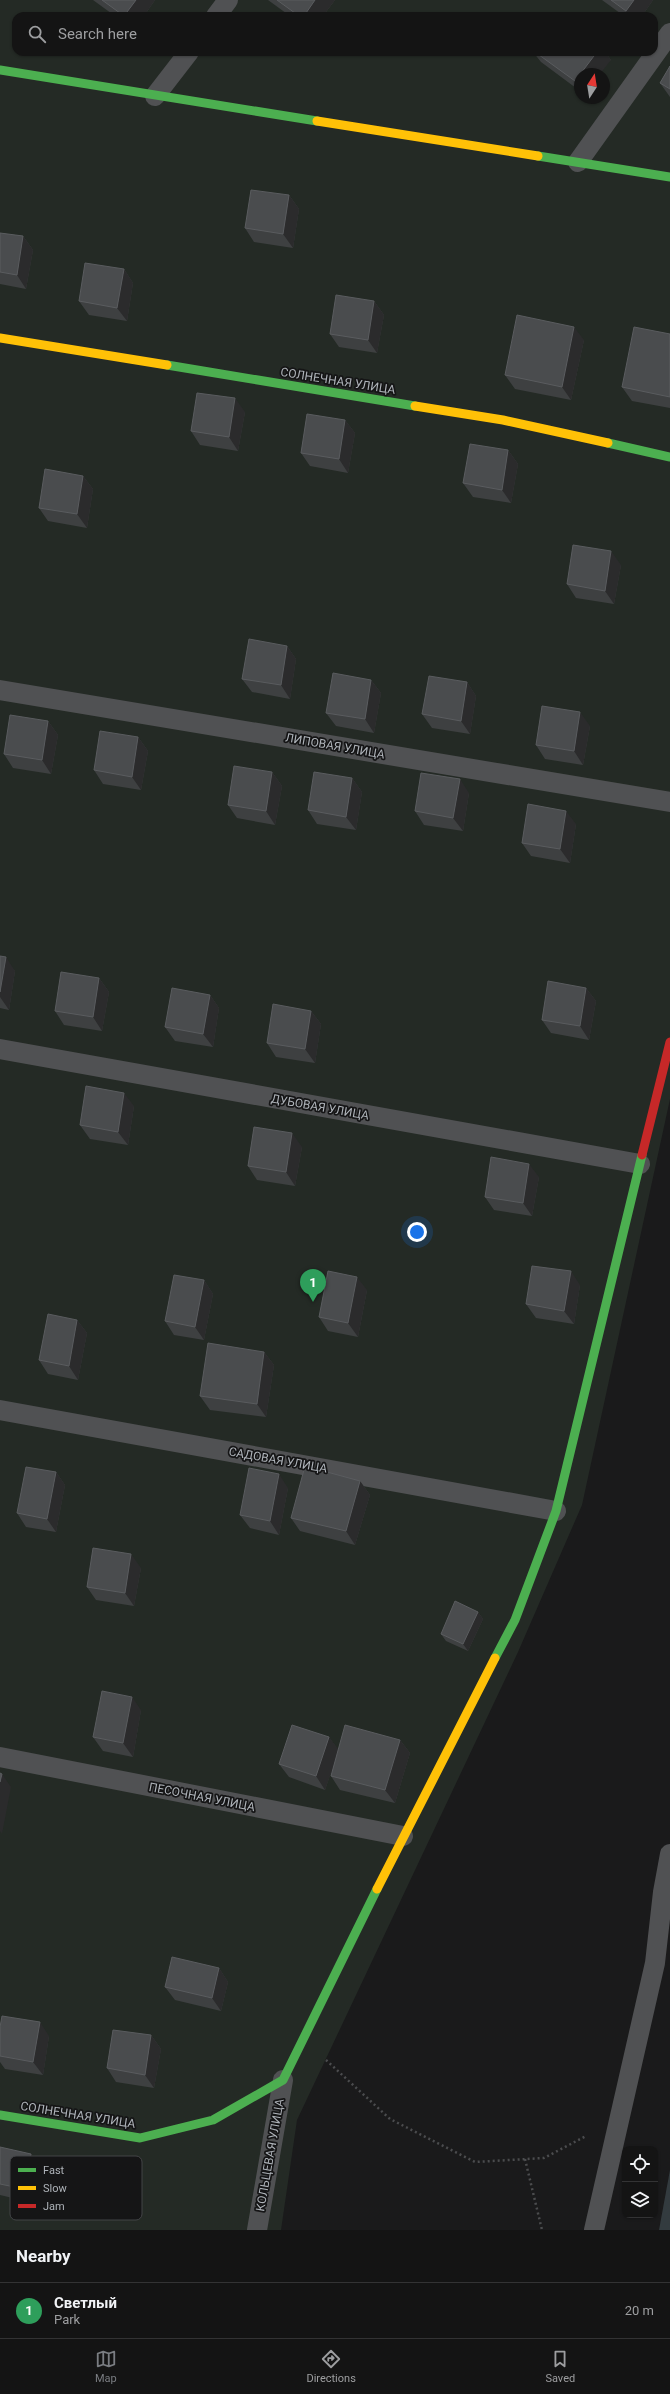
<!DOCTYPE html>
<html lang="en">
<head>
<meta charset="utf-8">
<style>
	:root { --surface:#141414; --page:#1d1d1d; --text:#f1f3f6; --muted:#9d9ea0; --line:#333334; --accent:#7a7d82 }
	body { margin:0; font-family:Roboto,sans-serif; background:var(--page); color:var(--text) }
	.controls { position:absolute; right:12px; bottom:12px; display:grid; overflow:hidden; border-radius:8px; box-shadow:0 1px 3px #0004 }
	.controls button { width:36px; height:36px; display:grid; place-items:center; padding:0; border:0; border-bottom:1px solid var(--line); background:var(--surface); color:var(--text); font:20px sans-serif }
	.compass { position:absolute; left:574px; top:68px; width:36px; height:36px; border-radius:50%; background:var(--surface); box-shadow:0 1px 3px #0004; rotate:12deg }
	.you { position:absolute; left:417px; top:1232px; width:14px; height:14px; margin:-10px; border:3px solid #fff; border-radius:50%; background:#1a73e8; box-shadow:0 0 0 6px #1a73e833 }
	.badge { display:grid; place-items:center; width:26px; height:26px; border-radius:50%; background:var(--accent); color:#fff; font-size:13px; font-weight:700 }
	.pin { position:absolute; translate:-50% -33px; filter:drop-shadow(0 1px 2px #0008) }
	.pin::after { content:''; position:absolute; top:21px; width:14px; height:12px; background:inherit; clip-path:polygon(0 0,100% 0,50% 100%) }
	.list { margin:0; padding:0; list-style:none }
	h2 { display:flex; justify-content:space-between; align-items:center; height:52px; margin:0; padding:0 16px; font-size:17px }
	h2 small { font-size:13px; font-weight:400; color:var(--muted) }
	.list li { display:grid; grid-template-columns:26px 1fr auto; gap:12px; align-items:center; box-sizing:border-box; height:56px; padding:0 16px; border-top:1px solid var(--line) }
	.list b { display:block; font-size:15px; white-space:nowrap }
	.list p { margin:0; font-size:13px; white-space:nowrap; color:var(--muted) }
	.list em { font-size:13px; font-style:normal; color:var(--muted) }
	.icon { flex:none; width:22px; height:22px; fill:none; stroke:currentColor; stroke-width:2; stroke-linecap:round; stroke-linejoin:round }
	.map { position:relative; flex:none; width:670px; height:2230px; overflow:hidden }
	.search { position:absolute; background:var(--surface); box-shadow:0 1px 3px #0004; left:12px; right:12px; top:12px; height:44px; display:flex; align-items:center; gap:10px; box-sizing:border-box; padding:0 14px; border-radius:12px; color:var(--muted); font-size:15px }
	.sheet { height:108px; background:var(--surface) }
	nav { display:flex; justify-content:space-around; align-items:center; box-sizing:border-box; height:56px; border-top:1px solid var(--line); background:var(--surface); font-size:11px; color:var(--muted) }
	nav a { display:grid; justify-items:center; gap:2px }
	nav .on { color:var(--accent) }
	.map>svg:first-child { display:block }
	.green { fill:#242a25; fill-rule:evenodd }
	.water { fill:#333b3f }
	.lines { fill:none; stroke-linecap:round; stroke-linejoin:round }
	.path { stroke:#4b4c4e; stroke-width:2.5; stroke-dasharray:2 3; stroke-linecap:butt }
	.lane { stroke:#505153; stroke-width:20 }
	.fast { stroke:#4caf50; stroke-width:9 }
	.slow { stroke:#ffc107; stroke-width:9 }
	.jam { stroke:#c62828; stroke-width:9 }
	.wall { fill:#3e4041 }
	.shaded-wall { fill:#2b2b2c }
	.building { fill:#4a4c4e; stroke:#5a5c5f }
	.labels { text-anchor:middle; stroke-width:3.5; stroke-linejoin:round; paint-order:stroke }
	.street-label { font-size:12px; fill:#aeb3b9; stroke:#151516 }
	.key { fill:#151516; stroke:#434447; stroke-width:1 }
	.key-label { font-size:11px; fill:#aeb3b9 }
</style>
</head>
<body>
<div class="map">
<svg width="670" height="2230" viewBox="0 0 670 2230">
	<rect width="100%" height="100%" fill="#1a1a1b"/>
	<path class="green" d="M0,0H670V1099L582,1505L518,1652L297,2120L281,2230H0ZM16,16H654V52H16ZM580,74H604V98H580Z"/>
	<path class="water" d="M670,2170V2230H659Z"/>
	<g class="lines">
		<path class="path" d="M326,2060L390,2119L475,2162L544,2158L586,2136
			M525,2159L542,2230"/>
		<path class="lane" d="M216,16L228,0
			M155,96L189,52
			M578,162L670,33
			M0,690L670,802
			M0,1049L640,1164
			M0,1410L556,1511
			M0,1757L403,1836
			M257,2230L283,2080
			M594,2230L655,1963L663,1892L670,1854"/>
		<path class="fast" d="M0,70L317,121
			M538,156L670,177
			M167,365L415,406
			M608,443L670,457
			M495,1658L515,1620L556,1511L642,1155
			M0,2115L140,2138L213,2120L283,2080L377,1889"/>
		<path class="slow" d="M317,121L538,156
			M0,338L167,365
			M415,406L503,420L608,443
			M377,1889L495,1658"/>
		<path class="jam" d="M642,1155L670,1042"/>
	</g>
	<path class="wall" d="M93,0H155L144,16H115Z
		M268,0H335L323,16H290Z
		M602,0H653L642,16H624Z
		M533,52H605L611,60L580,74V91L541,62Z
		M670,66V97L660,83Z
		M289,195L299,209L293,248L254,242L245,228Z
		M0,233L23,236L33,250L26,289L0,284Z
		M124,269L133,283L127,321L89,315L79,301Z
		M374,301L384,315L377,353L339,347L330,334Z
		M670,334V408L632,401L622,387Z
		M584,340L571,400L515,389L505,375Z
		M245,412L238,451L200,445L191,431Z
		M345,420L355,433L348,473L310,466L301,453Z
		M508,450L518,464L511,503L473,497L463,483Z
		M83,476L93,489L87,528L48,521L39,508Z
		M621,565L614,604L576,598L567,584Z
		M287,646L296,659L290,699L252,692L242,679Z
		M371,680L381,693L374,733L336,726L326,713Z
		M467,682L476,696L470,734L432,728L422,714Z
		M48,721L58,735L51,774L13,768L4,754Z
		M590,726L583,765L545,759L536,745Z
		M138,737L148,751L141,790L103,784L94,770Z
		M272,772L282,786L275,825L237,818L228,805Z
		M352,778L362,792L356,830L317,824L308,810Z
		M469,793L463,831L424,825L415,811Z
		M576,824L570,863L531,856L522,843Z
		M0,956L15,971L9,1010L0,1008Z
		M99,978L109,992L102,1031L64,1025L55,1011Z
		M586,988L596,1001L589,1040L551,1033L542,1020Z
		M210,995L219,1008L213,1047L175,1041L165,1027Z
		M311,1011L321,1024L315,1063L276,1057L267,1043Z
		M134,1106L128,1145L90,1139L80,1125Z
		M302,1147L295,1186L257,1180L248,1166Z
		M539,1177L532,1216L494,1210L485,1197Z
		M204,1280L213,1294L204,1340L174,1335L165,1321Z
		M580,1285L574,1324L536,1318L526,1304Z
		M367,1290L358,1337L328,1331L319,1317Z
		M77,1320L87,1333L78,1380L48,1374L39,1360Z
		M264,1352L274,1365L266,1417L210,1410L200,1396Z
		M56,1472L65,1485L56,1532L26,1527L17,1513Z
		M360,1481L370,1495L355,1545L300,1531L291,1518Z
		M288,1488L279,1535L250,1528L240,1515Z
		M141,1568L134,1606L96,1600L87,1587Z
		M478,1612L483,1619L468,1651L446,1641L441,1634Z
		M141,1710L133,1757L103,1751L93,1737Z
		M329,1737L338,1750L400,1740L410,1753L395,1803L340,1790L331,1776L335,1760L325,1790L289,1777L279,1764Z
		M219,1968L228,1982L221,2011L175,2000L165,1987Z
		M0,2027L49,2036L43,2075L5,2069L0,2062Z
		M151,2035L161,2049L154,2088L116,2082L107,2068Z
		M0,2147L31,2154L41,2168L34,2203L0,2195Z"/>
	<path class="shaded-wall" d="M136,0H155L144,16H124Z
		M315,0H335L323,16H304Z
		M634,0H653L642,16H630L626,11Z
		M597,52H605L611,60L600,74H580Z
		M580,75V88L575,81Z
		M289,195L299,209L293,248L283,234Z
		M23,236L33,250L26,289L17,275Z
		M124,269L133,283L127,321L117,308Z
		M374,301L384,315L377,353L368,340Z
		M574,327L584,340L571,400L562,387Z
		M235,398L245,412L238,451L229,437Z
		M345,420L355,433L348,473L339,459Z
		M508,450L518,464L511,503L502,490Z
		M83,476L93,489L87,528L77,514Z
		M611,551L621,565L614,604L605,591Z
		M287,646L296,659L290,699L281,685Z
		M371,680L381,693L374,733L365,719Z
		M467,682L476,696L470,734L461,721Z
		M580,712L590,726L583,765L574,751Z
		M48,721L58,735L51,774L42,760Z
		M138,737L148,751L141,790L132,777Z
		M272,772L282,786L275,825L266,811Z
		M352,778L362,792L356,830L346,817Z
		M460,779L469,793L463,831L453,818Z
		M566,811L576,824L570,863L560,849Z
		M6,957L15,971L9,1010L0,997V992Z
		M99,978L109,992L102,1031L93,1017Z
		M586,988L596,1001L589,1040L580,1026Z
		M210,995L219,1008L213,1047L203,1034Z
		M311,1011L321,1024L315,1063L305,1049Z
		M124,1093L134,1106L128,1145L118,1132Z
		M292,1133L302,1147L295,1186L286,1172Z
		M529,1164L539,1177L532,1216L523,1203Z
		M571,1271L580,1285L574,1324L564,1311Z
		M357,1277L367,1290L358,1337L348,1323Z
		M204,1280L213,1294L204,1340L195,1327Z
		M77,1320L87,1333L78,1380L69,1366Z
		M264,1352L274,1365L266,1417L257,1404Z
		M56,1472L65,1485L56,1532L47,1519Z
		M279,1474L288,1488L279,1535L270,1521Z
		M360,1481L370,1495L355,1545L346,1531Z
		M131,1554L141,1568L134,1606L125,1593Z
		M478,1612L483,1619L468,1651L463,1644Z
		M132,1697L141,1710L133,1757L123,1743Z
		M329,1737L339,1750L325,1790L316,1776Z
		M400,1740L410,1753L395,1803L385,1790Z
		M2,1774L11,1787L2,1834L0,1831V1782Z
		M219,1968L228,1982L221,2011L212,1998Z
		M40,2022L49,2036L43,2075L33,2062Z
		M151,2035L161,2049L154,2088L145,2075Z
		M31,2154L41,2168L34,2203L24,2189Z"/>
	<path class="building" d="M102,0H136L124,16Z
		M277,0H315L304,16H299Z
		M611,0H634L626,11Z
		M535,52H597L575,81Z
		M670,66V89L660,83Z
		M251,190L289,195L283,234L245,228Z
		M0,233L23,236L17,275L0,272Z
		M85,263L124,269L117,308L79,301Z
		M336,295L374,301L368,340L330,334Z
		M517,315L574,327L562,387L505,375Z
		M634,327L670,334V397L622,387Z
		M197,393L235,398L229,437L191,431Z
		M307,414L345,420L339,459L301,453Z
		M470,444L508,450L502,490L463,483Z
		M45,469L83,476L77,514L39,508Z
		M573,545L611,551L605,591L567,584Z
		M249,639L287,646L281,685L242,679Z
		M333,673L371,680L365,719L326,713Z
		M429,676L467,682L461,721L422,714Z
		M542,706L580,712L574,751L536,745Z
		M10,715L48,721L42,760L4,754Z
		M100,731L138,737L132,777L94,770Z
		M234,766L272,772L266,811L228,805Z
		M314,772L352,778L346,817L308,810Z
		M421,773L460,779L453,818L415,811Z
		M528,804L566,811L560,849L522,843Z
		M0,956L6,957L0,992Z
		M61,972L99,978L93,1017L55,1011Z
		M548,981L586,988L580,1026L542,1020Z
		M172,988L210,995L203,1034L165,1027Z
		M273,1004L311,1011L305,1049L267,1043Z
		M86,1086L124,1093L118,1132L80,1125Z
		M254,1127L292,1133L286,1172L248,1166Z
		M491,1157L529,1164L523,1203L485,1197Z
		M532,1266L571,1271L564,1311L526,1304Z
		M328,1271L357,1277L348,1323L319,1317Z
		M174,1275L204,1280L195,1327L165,1321Z
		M48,1314L77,1320L69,1366L39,1360Z
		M208,1343L264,1352L257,1404L200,1396Z
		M305,1466L360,1481L346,1531L291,1518Z
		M26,1467L56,1472L47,1519L17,1513Z
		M249,1468L279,1474L270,1521L240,1515Z
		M93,1548L131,1554L125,1593L87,1587Z
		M455,1601L478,1612L463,1644L441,1634Z
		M102,1691L132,1697L123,1743L93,1737Z
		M292,1725L329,1737L316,1776L279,1764Z
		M345,1725L400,1740L385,1790L331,1776Z
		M0,1773L2,1774L0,1782Z
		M172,1957L219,1968L212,1998L165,1987Z
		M2,2016L40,2022L33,2062L0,2056V2027Z
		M113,2030L151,2035L145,2075L107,2068Z
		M0,2147L31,2154L24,2189L0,2184Z"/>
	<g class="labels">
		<g class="street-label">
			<text transform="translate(338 381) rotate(9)" y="4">СОЛНЕЧНАЯ УЛИЦА</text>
			<text transform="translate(335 746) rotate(10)" y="4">ЛИПОВАЯ УЛИЦА</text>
			<text transform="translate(320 1107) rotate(10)" y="4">ДУБОВАЯ УЛИЦА</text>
			<text transform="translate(278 1460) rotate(10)" y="4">САДОВАЯ УЛИЦА</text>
			<text transform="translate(202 1797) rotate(11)" y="4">ПЕСОЧНАЯ УЛИЦА</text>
			<text transform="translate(78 2115) rotate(9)" y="4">СОЛНЕЧНАЯ УЛИЦА</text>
			<text transform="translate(270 2155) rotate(-80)" y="4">КОЛЬЦЕВАЯ УЛИЦА</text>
		</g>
	</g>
	<rect x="10" y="2156" width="132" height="64" rx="6" class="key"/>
	<rect x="18" y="2168" width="18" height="4" fill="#4caf50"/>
	<rect x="18" y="2186" width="18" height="4" fill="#ffc107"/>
	<rect x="18" y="2204" width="18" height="4" fill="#c62828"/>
	<g class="key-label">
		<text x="43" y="2174">Fast</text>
		<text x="43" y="2192">Slow</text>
		<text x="43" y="2210">Jam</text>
	</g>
</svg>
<div class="controls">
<button><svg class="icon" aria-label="locate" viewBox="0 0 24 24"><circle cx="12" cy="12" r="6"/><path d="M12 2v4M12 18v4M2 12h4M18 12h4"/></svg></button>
<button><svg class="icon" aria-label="layers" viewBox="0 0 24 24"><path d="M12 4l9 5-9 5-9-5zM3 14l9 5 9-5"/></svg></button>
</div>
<svg class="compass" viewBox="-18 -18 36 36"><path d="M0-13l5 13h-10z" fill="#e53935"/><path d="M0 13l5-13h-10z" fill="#9d9ea0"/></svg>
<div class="you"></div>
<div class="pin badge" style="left:313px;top:1302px;background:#2e9e5b">1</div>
<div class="search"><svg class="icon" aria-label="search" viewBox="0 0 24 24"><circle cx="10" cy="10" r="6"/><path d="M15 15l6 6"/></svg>Search here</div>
</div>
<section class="sheet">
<h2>Nearby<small></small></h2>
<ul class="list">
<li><span class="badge" style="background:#2e9e5b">1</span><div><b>Светлый</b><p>Park</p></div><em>20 m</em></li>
</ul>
</section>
<nav>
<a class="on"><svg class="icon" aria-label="map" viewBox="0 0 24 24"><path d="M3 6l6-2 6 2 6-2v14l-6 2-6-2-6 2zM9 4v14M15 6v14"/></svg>Map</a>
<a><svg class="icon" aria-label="directions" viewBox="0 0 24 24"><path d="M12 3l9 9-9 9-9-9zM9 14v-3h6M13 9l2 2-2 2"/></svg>Directions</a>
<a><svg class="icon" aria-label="saved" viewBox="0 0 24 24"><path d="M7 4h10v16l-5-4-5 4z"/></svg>Saved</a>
</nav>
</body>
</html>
